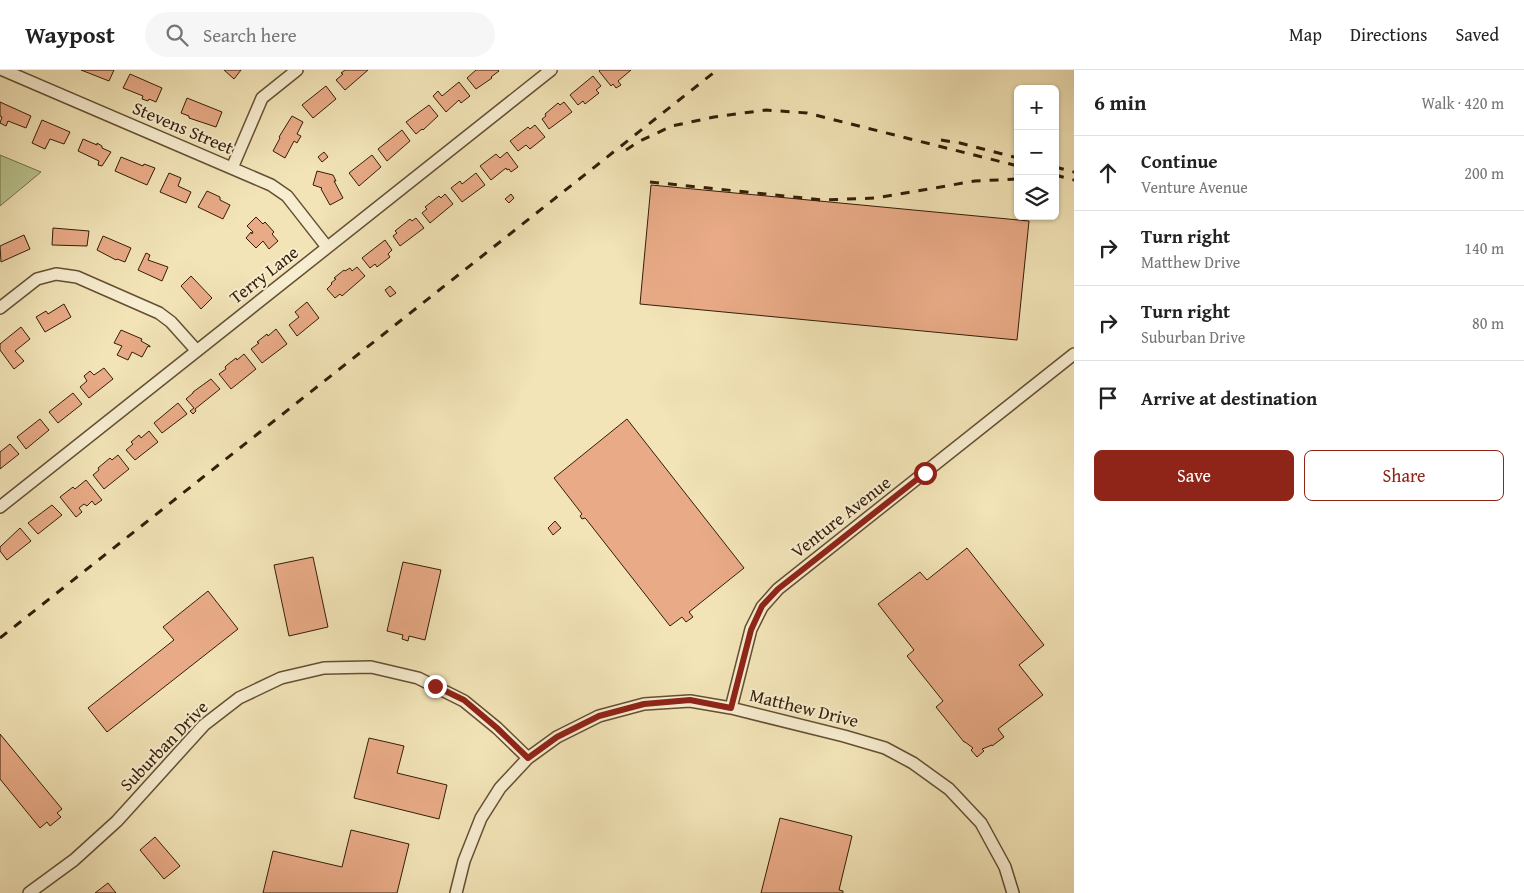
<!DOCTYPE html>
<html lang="en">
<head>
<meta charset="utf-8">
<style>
	:root { --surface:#fff; --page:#f6f6f6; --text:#222; --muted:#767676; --line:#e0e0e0; --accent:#8f2418 }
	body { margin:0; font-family:"Gentium Book Plus",serif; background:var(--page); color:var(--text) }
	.controls { position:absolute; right:15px; top:15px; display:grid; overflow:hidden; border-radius:8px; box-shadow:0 1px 4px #0004 }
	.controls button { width:45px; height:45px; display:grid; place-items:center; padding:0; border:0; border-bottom:1px solid var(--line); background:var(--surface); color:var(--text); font:25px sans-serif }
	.stop { position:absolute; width:15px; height:15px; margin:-11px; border:4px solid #8f2418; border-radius:50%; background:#fff }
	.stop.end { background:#8f2418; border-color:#fff; box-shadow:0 1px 5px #0008 }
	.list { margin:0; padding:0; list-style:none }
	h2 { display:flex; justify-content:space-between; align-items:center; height:65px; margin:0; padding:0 20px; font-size:21px }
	h2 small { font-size:16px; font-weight:400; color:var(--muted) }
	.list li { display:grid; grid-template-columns:32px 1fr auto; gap:15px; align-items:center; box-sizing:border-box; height:75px; padding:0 20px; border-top:1px solid var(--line) }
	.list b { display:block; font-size:19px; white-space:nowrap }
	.list p { margin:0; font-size:16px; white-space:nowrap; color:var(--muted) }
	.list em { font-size:16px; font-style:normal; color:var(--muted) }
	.actions { display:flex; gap:10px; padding:15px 20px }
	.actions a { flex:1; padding:11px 0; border:1px solid var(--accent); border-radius:8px; text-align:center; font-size:18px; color:var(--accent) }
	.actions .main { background:var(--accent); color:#fff }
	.icon { flex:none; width:28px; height:28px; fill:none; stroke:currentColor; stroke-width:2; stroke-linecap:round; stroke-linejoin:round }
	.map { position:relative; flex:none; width:1074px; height:823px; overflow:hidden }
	header { display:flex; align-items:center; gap:30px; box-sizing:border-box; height:70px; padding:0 25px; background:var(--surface); border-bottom:1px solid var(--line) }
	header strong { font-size:24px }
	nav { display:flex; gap:28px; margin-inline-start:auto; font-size:18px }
	.search { width:350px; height:45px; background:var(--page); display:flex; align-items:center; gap:12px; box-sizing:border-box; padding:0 18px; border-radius:28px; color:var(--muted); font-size:19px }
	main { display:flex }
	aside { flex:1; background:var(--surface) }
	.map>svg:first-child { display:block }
	.green { fill:#b9c48f; stroke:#76704b }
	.building { fill:#e9ab87; stroke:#341d07 }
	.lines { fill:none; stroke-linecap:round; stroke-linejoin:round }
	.street-casing { stroke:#644f33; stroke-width:14 }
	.street { stroke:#f7edd0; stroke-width:11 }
	.rail { stroke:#341d07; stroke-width:3; stroke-dasharray:9 9; stroke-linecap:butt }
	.route { stroke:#8f2418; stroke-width:6 }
	.labels { text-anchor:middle; stroke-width:4; stroke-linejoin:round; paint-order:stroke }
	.street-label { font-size:18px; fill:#341d07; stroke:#f7edd0 }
</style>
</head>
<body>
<header>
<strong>Waypost</strong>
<div class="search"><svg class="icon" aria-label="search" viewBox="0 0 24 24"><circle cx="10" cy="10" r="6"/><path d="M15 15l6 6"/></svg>Search here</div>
<nav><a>Map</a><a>Directions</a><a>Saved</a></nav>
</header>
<main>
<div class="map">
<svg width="1074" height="823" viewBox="0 0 1074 823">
	<rect width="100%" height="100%" fill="#f2e4b7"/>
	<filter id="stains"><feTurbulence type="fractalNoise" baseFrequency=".004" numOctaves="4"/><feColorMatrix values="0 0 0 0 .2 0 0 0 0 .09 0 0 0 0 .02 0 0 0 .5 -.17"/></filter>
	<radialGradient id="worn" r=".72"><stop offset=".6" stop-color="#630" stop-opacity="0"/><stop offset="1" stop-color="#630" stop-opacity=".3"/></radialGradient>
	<path class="green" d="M0,85L41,102L0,136Z"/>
	<path class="building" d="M81,0H114L109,11Z
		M224,0H241L234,9Z
		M345,0H368L345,20L336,10L343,4L341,3Z
		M476,0H498L499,1L491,7L492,8L476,19L467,8Z
		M600,0H631L618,11L621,15L616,18L613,14L611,16L599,1Z
		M130,4L162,18L156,32L149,29L148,31L142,29L143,26L123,18Z
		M593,6L601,16L596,20L599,23L585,34L583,31L578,35L570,25Z
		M459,12L470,26L461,33L459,30L446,42L433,26L438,21L442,26Z
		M326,16L336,29L313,48L302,35Z
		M187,28L222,42L216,57L189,48V46L181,43Z
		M0,32L31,46L26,58L8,51L6,56L0,53L2,47L0,46Z
		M564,32L572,42L549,59L542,49L546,46L545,44L558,33L560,35Z
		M429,35L438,46L423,60L422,59L416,64L406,52Z
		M292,46L303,52L297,64L301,66L297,73L294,71L285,88L273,81L280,68L279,67Z
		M42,50L70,62L64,74L50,69L45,79L32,73Z
		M535,55L545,67L530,79L526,75L518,81L510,71L528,57L530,59Z
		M402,60L410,71L387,91L378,79Z
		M83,69L97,75V73L102,76V78L111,82L102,96L98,95L99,91L78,81Z
		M324,82L328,87L322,92L318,87Z
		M507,82L518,97L511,102L509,99L507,100L506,98L491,110L480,96L496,84L500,88Z
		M372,85L381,97L359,116L349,103Z
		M121,87L143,96L144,94L155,98L147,115L115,101Z
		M317,101L333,105L336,111H334L343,128L330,135L321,119L322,118L313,115Z
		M169,103L181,108L178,116L191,122L186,133L160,122Z
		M476,103L485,115L462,132L451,118L460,111L462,114Z
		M651,115L1029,151L1017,270L640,234Z
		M207,121L220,127V130L230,135L223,149L198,137Z
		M445,124L453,134L430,153L422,143L427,139L425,137L439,126L441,128Z
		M511,124L514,128L509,133L505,129Z
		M256,147L263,154L265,152L274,162L272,164L278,171L269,179L263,171L256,178L246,168L251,162L252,164L253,162L247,156Z
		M416,148L424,158L400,176L393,166L397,163L395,161L410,149L412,151Z
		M53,158L89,161L87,176L52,175Z
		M24,165L30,179L1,192L0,176Z
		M103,166L131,178L125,192L117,189L116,190L97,180Z
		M385,170L392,180L388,184L390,187L377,197L375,194L370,198L362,188Z
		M146,183L150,185L148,190L168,197L162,211L138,200Z
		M357,197L365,206L342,226L340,224L335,228L327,219L332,214L331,213L336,209L334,208L344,200L345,201L350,198L352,201Z
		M191,206L212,228L201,239L181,216Z
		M390,216L396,223L390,227L385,220Z
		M307,232L319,248L297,266L289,255L299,247L295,242Z
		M64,234L71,247L45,262L36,247L46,241L48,244Z
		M21,257L30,269L15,281L24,291L14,299L0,280V274Z
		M276,259L287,274L262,293L251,279L259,273L257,272L267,264L268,266Z
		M121,260L142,269L141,271L150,276V277L148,276L142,287L132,282L128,290L117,285L122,276L114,273Z
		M244,284L256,299L231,319L219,304L226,299L225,297L227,295L236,288L237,290Z
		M104,298L113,309L89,328L80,317L87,311L84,306L90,301L94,305Z
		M211,309L220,319L195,339L196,341L193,344L190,341L194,338L186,329L193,323V322Z
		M73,323L82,334L58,353L49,342Z
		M178,333L187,344L162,363L154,353Z
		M40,349L49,360L26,379L17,367Z
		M627,349L744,498L689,542L693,547L686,552L682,547L670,556L586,449L585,448L582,449L580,446L582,444L554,408Z
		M149,361L158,372L135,390L126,380L133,374L131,372L139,365L141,368Z
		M10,374L19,384L0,399V382Z
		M118,385L129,399L104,419L93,405L99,400L98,398L110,388L112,390Z
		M86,410L102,430L95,435L92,431L87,436L84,434L79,438L82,442L76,447L60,427L73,417L75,419Z
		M52,435L62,445L38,464L28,453Z
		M555,451L561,458L553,465L548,458Z
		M20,458L31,471L7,490L0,481V477Z
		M967,478L1044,575L1019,595L1043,625L998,659L1004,667L992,676V675L982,679L984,681L977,687L971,680L973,678L965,672H964L936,637L943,631L907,586L914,580L878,534L920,502L927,510Z
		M313,487L328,557L289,566L274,495Z
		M403,492L441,500L425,570L409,566L408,571L402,569L403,565L387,561Z
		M208,521L238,559L107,662L88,638L174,570L163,557Z
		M0,664L62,739L57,743L61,747L50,756L47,752L40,758L0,709Z
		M369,668L404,676L397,703L447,715L439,749L354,728Z
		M780,748L852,766L839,820L843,821V823H761Z
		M351,760L409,774L397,823H263L273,781L342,797Z
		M155,767L180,796L164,809L140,780Z
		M108,813L116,823H95Z"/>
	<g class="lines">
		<defs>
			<path id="street" d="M3,0L271,115L287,126L327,177
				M232,98L262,28L297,0
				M0,238L37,209L56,204L77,207L159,243L171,252L197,281
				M0,437L551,0
				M731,638L751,559L762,537L778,519L1074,284
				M29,823L74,790L117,751L204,655L239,628L281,608L324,598L371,597L418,608L464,631L497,658L528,688
				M456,823L464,791L481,748L500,718L528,688L557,667L599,646L644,634L690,631L731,638L844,666L885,678L913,693L949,719L981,753L1005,797L1013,823"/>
		</defs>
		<use href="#street" class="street-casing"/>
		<use href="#street" class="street"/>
		<path class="rail" d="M941,70L960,73L1018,88
			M626,80L638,72L672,56L714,47L766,40L807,43L1018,96
			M1055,97L1074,102
			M1055,105L1074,110
			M650,112L823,130L876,128L975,111L1018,109
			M0,568L717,0"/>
	</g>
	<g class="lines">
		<path class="route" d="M435,616L464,630L497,658L528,688L557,667L599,646L644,634L690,630L731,638L751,560L762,536L778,519L925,403"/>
	</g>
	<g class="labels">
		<g class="street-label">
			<text transform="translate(183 58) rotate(23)" y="6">Stevens Street</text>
			<text transform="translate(264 205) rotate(-38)" y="6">Terry Lane</text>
			<text transform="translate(841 447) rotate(-38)" y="6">Venture Avenue</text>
			<text transform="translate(804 638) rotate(14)" y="6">Matthew Drive</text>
			<text transform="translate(164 676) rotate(-46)" y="6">Suburban Drive</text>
		</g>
	</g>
	<rect width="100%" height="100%" filter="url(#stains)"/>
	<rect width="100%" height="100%" fill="url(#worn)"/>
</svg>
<div class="controls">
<button>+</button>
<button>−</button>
<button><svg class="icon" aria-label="layers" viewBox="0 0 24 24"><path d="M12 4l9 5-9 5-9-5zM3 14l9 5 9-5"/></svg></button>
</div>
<div class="stop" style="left:925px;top:403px"></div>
<div class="stop end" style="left:435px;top:616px"></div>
</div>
<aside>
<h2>6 min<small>Walk · 420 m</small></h2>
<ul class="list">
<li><svg class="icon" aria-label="ahead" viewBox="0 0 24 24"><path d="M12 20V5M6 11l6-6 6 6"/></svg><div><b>Continue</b><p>Venture Avenue</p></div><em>200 m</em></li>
<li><svg class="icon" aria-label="right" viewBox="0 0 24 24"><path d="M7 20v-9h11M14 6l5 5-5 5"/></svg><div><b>Turn right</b><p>Matthew Drive</p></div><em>140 m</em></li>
<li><svg class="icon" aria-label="right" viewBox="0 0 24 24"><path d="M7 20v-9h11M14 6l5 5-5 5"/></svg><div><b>Turn right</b><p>Suburban Drive</p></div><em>80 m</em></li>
<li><svg class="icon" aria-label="arrive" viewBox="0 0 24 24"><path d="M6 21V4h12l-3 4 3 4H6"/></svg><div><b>Arrive at destination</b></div></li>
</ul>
<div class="actions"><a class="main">Save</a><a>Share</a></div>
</aside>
</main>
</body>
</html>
